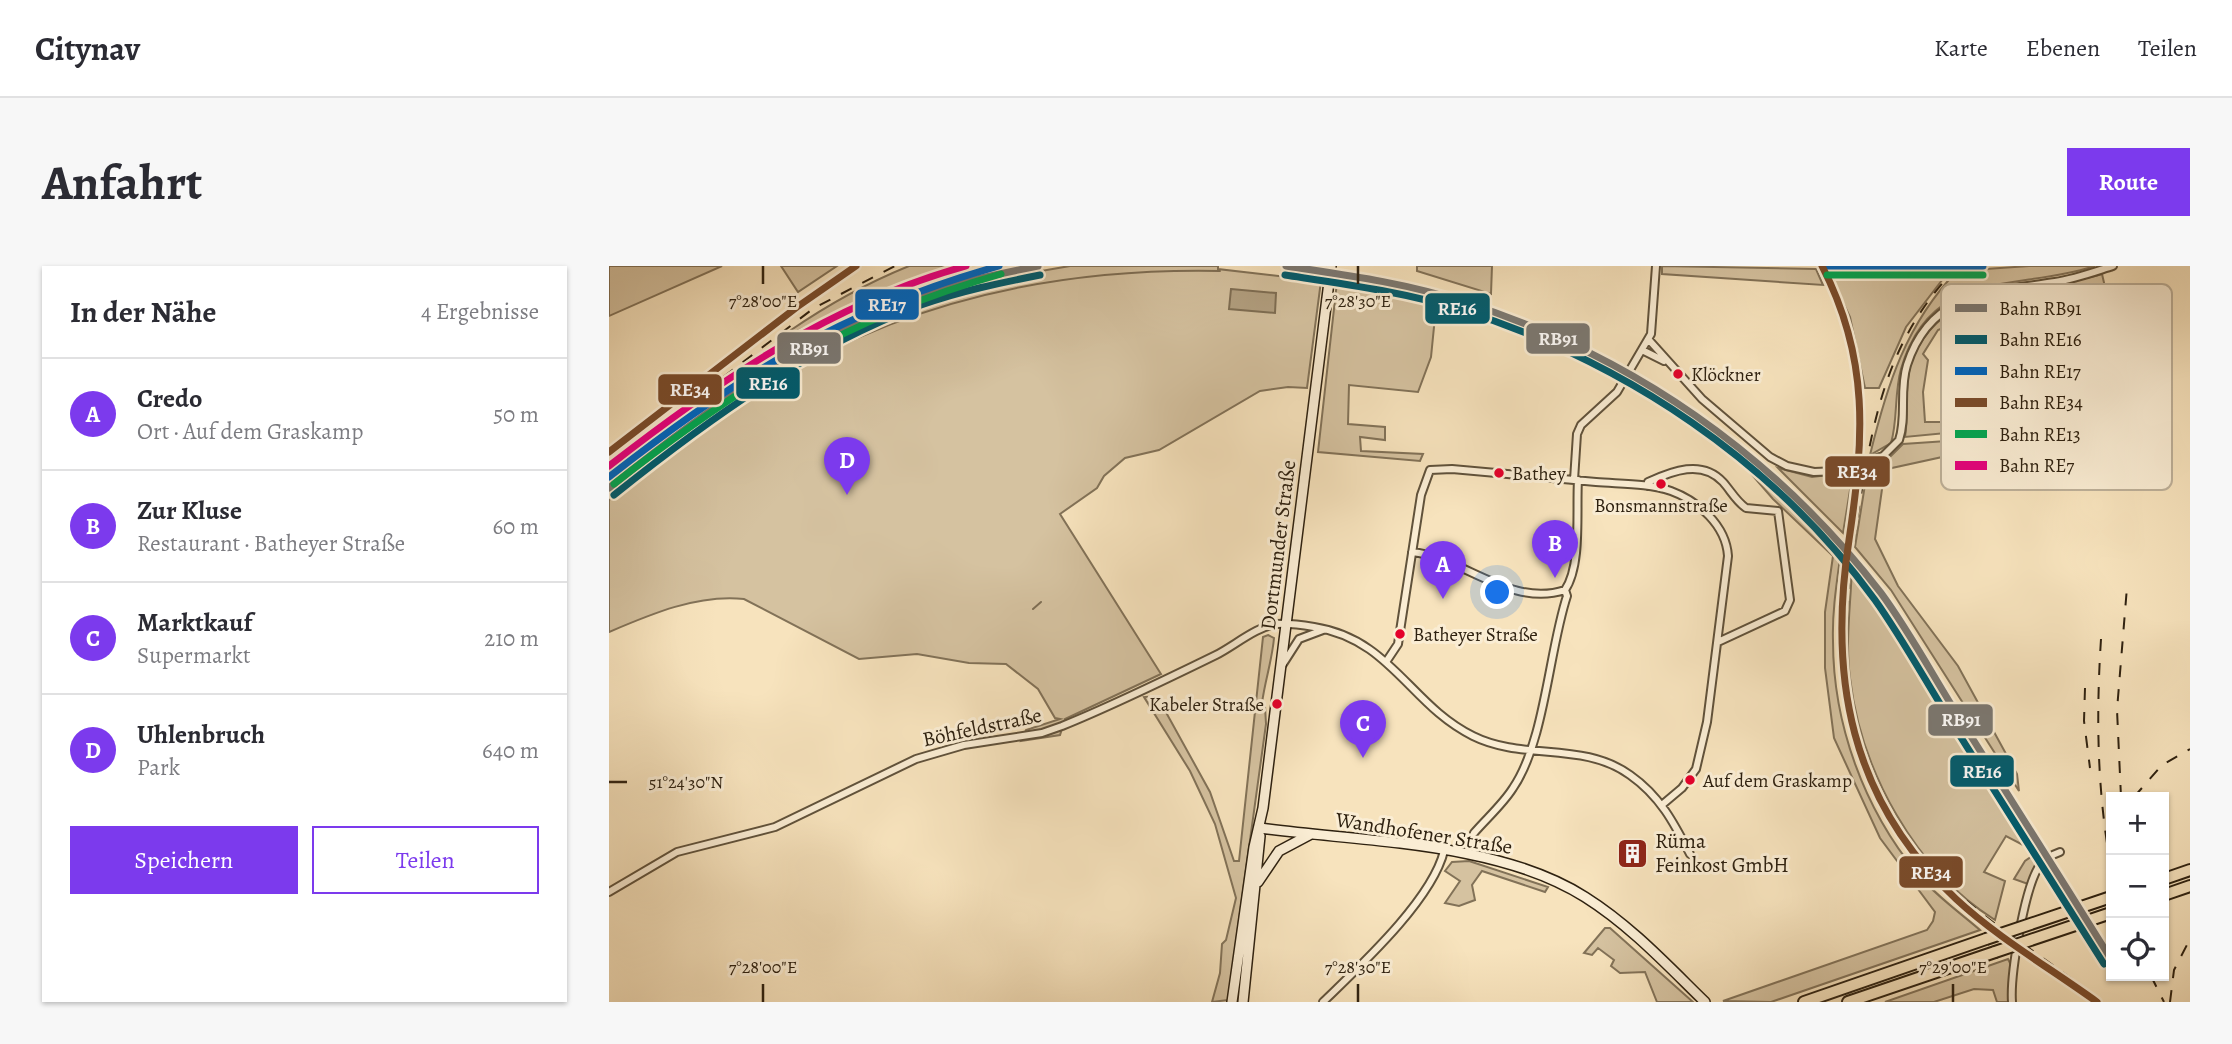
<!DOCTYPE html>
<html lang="de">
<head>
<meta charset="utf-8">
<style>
	:root { --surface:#fff; --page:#f7f7f7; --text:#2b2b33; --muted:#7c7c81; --line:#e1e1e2; --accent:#7c3aed }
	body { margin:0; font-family:Alegreya,serif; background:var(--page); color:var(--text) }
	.controls { position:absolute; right:21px; bottom:21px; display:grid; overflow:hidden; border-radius:0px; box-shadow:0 2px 5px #0004 }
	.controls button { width:63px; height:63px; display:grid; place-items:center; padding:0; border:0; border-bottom:2px solid var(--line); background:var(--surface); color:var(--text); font:35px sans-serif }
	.you { position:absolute; left:889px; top:327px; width:24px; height:24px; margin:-18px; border:5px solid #fff; border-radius:50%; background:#1a73e8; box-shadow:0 0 0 10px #1a73e833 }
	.badge { display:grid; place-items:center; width:46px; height:46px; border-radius:50%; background:var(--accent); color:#fff; font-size:23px; font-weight:700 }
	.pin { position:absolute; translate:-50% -58px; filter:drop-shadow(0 2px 4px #0008) }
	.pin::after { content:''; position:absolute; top:37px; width:24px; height:21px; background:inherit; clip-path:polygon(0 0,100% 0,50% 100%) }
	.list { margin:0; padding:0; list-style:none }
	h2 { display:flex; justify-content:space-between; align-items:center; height:91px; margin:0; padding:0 28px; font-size:30px }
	h2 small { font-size:23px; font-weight:400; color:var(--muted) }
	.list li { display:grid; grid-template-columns:46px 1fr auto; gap:21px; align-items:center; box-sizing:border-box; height:112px; padding:0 28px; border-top:2px solid var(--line) }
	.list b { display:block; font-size:26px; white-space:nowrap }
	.list p { margin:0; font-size:23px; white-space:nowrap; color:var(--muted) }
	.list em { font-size:23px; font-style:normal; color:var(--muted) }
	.actions { display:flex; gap:14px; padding:21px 28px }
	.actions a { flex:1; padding:16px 0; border:2px solid var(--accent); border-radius:0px; text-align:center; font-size:24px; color:var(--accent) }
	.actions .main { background:var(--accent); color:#fff }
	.icon { flex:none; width:38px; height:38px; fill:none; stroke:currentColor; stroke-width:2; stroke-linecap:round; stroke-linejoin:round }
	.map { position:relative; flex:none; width:1581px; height:736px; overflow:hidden; border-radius:0px }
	header { display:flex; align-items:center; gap:42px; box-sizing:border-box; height:98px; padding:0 35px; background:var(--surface); border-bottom:2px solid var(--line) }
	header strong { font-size:33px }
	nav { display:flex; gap:38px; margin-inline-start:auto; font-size:24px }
	.intro { display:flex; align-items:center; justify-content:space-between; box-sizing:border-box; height:168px; padding:0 42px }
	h1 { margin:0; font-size:49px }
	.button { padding:18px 32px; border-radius:0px; background:var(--accent); color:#fff; font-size:24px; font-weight:700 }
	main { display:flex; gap:42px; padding:0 42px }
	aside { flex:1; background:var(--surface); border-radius:0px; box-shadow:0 2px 5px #0004 }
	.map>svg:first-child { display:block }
	.green { fill:#d5c2a0; stroke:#827258; stroke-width:2 }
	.water { fill:#b3a182; stroke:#7e6e54; stroke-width:2 }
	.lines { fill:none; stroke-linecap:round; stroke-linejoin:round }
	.stream { stroke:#7e6e54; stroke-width:2 }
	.minor-casing { stroke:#60523b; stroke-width:10 }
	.secondary-casing { stroke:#2e2110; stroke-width:12 }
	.motorway-casing { stroke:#2e2110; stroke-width:14 }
	.minor { stroke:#faedd4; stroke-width:6 }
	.secondary { stroke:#faedd4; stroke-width:9 }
	.motorway { stroke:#f7e3bd; stroke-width:10 }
	.rail { stroke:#2e2110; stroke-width:2; stroke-dasharray:12 12; stroke-linecap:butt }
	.motorway-bridge-casing { stroke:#2e2110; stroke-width:14; stroke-linecap:butt }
	.motorway-bridge { stroke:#f7e3bd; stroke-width:10 }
	.rail-1-casing { stroke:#faedd4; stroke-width:12 }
	.rail-2-casing { stroke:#faedd4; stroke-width:12 }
	.rail-3-casing { stroke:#faedd4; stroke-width:12 }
	.rail-4-casing { stroke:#faedd4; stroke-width:12 }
	.rail-5-casing { stroke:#faedd4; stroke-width:12 }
	.rail-6-casing { stroke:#faedd4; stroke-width:12 }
	.rail-1 { stroke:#7b7872; stroke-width:7 }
	.rail-2 { stroke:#005c6e; stroke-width:7 }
	.rail-3 { stroke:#0065bd; stroke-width:7 }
	.rail-4 { stroke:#7a4b2a; stroke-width:7 }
	.rail-5 { stroke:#00a651; stroke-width:7 }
	.rail-6 { stroke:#e5007d; stroke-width:7 }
	.ticks { fill:none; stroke:#2e2110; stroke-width:2.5 }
	.bus-dot { fill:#e4002b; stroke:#faedd4; stroke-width:2.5 }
	.labels { text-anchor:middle; stroke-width:6; stroke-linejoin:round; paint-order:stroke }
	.bus-label { font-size:19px; fill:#2e2110; stroke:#faedd4; text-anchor:start }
	.street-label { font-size:21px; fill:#2e2110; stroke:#faedd4 }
	.poi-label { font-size:21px; fill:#2e2110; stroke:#faedd4; text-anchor:start }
	.key { fill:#faedd4; stroke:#bdb099; stroke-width:2 }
	.key-label { font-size:19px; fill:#2e2110 }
	.ticks-label { font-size:18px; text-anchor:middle; fill:#2e2110; stroke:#faedd4; stroke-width:6; stroke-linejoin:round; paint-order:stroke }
	.line-badge { stroke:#faedd4; stroke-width:2.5 }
	.badge-label { font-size:19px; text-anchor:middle; font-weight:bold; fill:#fff }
</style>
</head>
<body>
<header>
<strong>Citynav</strong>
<nav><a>Karte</a><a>Ebenen</a><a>Teilen</a></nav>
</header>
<div class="intro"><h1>Anfahrt</h1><a class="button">Route</a></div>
<main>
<aside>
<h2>In der Nähe<small>4 Ergebnisse</small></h2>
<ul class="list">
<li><span class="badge">A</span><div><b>Credo</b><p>Ort · Auf dem Graskamp</p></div><em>50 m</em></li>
<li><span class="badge">B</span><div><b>Zur Kluse</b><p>Restaurant · Batheyer Straße</p></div><em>60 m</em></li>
<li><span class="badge">C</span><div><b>Marktkauf</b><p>Supermarkt</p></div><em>210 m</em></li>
<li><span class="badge">D</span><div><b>Uhlenbruch</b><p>Park</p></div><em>640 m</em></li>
</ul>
<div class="actions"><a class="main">Speichern</a><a>Teilen</a></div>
</aside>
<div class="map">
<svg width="1581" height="736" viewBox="0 0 1581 736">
	<rect width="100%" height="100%" fill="#f7e3bd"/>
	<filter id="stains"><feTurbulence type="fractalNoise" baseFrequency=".00286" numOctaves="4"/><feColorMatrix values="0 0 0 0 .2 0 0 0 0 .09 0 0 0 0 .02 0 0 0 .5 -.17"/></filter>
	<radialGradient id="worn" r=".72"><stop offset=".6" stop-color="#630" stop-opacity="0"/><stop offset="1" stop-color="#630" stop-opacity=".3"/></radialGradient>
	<path class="green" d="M0,0H113L0,50Z
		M172,0H228L189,26Z
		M300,0H343L273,26L184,67L182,64C220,38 258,17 300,0Z
		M461,0H609V3L712,15L698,122L679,121L651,125L550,184L516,192L495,210L488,222L451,248L552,408L456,453L451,469L412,475L417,464L451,453L446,452L429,423L397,398L360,397L308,388L250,393L135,333C89,328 42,348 0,366V226C144,110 275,29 461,0Z
		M808,0H883L882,28L808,5Z
		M1053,0L1207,3L1214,19L1053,8Z
		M1420,0H1486C1407,26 1322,0 1292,103C1285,128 1289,154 1282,177L1261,189C1278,119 1297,58 1348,5Z
		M1218,3L1239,6L1340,5L1297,61L1270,122H1256L1241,51Z
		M1493,8L1496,21L1371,40L1348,56L1329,64L1314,88L1319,94L1314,126L1316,156H1361L1365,174L1337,167L1296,171C1300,148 1295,125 1301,101C1327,15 1423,29 1493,8Z
		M728,16L827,32L893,51L827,41L822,91L809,126L740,119L739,158L776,161V174L751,171L752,185L814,188L811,195L709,186Z
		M1027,111C1105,158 1170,219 1232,285C1228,315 1223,345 1224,375C1224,458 1255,543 1308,607C1326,629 1350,646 1371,664L1162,736L1114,735L1318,664L1324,655L1326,646L1271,572L1225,472L1216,402V346L1224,290L1164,233L1125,188L1024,117Z
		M1338,175L1361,180L1356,186L1283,202L1275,209L1266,273L1289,320L1349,400L1408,508L1410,525L1282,324L1246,281L1259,200L1282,190L1294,178Z
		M1169,202L1203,211L1244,206L1234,267Z
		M1243,299L1296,374L1435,591L1427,599L1419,618L1405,613L1416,595L1426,588L1418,574L1414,579L1397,570L1375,606L1396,615L1386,654C1306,604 1252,505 1241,412C1236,375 1242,337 1243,299Z
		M659,369L665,372C663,395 656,414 653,437L656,440L657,458L619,734L603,736L611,707L613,678L617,674L627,632L606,558L581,505L535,431L548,430L601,526L625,595H630L654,371Z
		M860,595L939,621L936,626L873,605L863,619L866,634L850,640L836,637L851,615L836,605L843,596Z
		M996,662H1001L1084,736H1048L1036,706L1011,707L1002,700L1005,694L989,682L983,689L975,687Z
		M1399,693L1402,699L1401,736H1388L1384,724L1365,723L1325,736H1276Z"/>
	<path class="water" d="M622,23L667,27L666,47L620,43Z"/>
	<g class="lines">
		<path class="stream" d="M0,234C185,76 362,0 611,5
			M424,343L432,336"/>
		<defs>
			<path id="minor" d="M1040,74L1093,133L1161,191L1178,200L1205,206L1230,205L1274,190L1290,174C1298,151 1290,124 1298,99C1322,25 1381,26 1446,16C1466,13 1485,6 1504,0
				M1035,85L1055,95
				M965,214L968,168L972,159L1008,126L1042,68L1047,0
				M1038,220L1039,216C1063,205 1093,193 1114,216C1122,225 1127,235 1137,242L1169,245L1181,334L1176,345L1109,376
				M803,286C854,291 901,342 956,324
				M777,396L789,378L812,229L821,204L843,203C891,207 939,212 987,216C1011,218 1039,217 1062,225C1089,235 1117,259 1119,290L1098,456L1087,503L1073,522L1054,538
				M674,398L690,373L714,364
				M865,567C878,552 894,538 904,522C936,475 940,384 958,330L956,324C973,299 967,245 969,214
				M0,626L68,586L166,561L307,493L355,479L433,467L453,460C505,439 556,414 607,389C625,380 648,360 668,358C680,357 693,359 705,361C782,373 801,439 864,470C914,495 974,475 1021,509C1051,530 1065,557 1081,588
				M714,736C751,700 823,634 835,585
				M1403,736C1401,709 1415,626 1429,602C1434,594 1442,589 1451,586"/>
			<path id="secondary" d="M651,562C752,576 888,575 976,631C1022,660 1058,699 1096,736
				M649,616L670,585L702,568
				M623,736L645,581L654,542L722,0
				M634,736L651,570"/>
			<path id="motorway" d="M1555,613L1581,604
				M1555,629L1581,620
				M1195,736L1377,673
				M1239,736L1386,686"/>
		</defs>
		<use href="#minor" class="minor-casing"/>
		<use href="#secondary" class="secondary-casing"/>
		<use href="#motorway" class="motorway-casing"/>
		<use href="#minor" class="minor"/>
		<use href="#secondary" class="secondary"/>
		<use href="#motorway" class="motorway"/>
		<path class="rail" d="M1349,0C1281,70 1266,142 1251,235C1230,364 1223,469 1305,580C1355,647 1429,683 1492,736
			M0,198L205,42L286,0
			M1492,373C1487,450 1488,525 1502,601
			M1476,422L1475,455L1481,502
			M1512,531L1508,444L1518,321
			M1525,531L1553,499L1581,483
			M1542,710L1555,736
			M1561,736L1565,704L1581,673"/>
		<defs>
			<path id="motorway-bridge" d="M1377,673L1502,631
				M1386,686L1502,647"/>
		</defs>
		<use href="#motorway-bridge" class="motorway-bridge-casing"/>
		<use href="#motorway-bridge" class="motorway-bridge"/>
		<defs>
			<path id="rail-1" d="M677,0C737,9 797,17 855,36C1022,89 1165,188 1272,327C1300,365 1323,408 1348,448C1399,529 1451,611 1502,693
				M0,222C95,146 195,72 311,30C349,16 389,8 429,0"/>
			<path id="rail-2" d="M676,9C735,18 795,26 853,44C1016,96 1165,195 1266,334C1293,372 1316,414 1341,454C1392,535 1443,616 1495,698
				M5,229C100,153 198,82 312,39C351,25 391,17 431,9"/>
			<path id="rail-3" d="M1218,0H1374
				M0,211C128,111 232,44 390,0"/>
			<path id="rail-4" d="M1213,0C1261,93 1255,173 1240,274C1219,411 1241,534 1347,633C1389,672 1441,702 1488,736
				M0,186L188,41L247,0"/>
			<path id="rail-5" d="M1218,9H1374
				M5,218C132,119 236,52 392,8"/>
			<path id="rail-6" d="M0,200C109,115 223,37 357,0"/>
		</defs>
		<use href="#rail-1" class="rail-1-casing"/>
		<use href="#rail-2" class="rail-2-casing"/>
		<use href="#rail-3" class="rail-3-casing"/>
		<use href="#rail-4" class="rail-4-casing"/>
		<use href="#rail-5" class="rail-5-casing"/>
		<use href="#rail-6" class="rail-6-casing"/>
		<use href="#rail-1" class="rail-1"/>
		<use href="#rail-2" class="rail-2"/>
		<use href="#rail-3" class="rail-3"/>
		<use href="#rail-4" class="rail-4"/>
		<use href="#rail-5" class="rail-5"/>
		<use href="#rail-6" class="rail-6"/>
	</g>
	<path class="ticks" d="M154,0V18M749,0V18M0,516H18M154,718V736M749,718V736M1344,718V736"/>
	<defs>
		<symbol id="building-square" viewBox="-11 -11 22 22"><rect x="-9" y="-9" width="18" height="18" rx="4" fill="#8f2418" stroke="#faedd4"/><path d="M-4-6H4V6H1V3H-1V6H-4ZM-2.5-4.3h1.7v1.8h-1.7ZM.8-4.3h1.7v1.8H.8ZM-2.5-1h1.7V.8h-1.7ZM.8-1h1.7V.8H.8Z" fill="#fff"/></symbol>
	</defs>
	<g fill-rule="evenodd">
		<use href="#building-square" x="1006" y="570" width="35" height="35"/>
	</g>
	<g class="bus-dot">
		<circle cx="1069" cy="108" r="6"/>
		<circle cx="890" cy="207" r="6"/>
		<circle cx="1052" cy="218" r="6"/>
		<circle cx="791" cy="368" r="6"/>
		<circle cx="668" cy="438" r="6"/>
		<circle cx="1081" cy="514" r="6"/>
	</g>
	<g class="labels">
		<g class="bus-label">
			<text x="1082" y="115">Klöckner</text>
			<text x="903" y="214">Bathey</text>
			<text x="1052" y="246" text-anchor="middle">Bonsmannstraße</text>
			<text x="804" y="375">Batheyer Straße</text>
			<text x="655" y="445" text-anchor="end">Kabeler Straße</text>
			<text x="1094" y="521">Auf dem Graskamp</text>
		</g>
		<g class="street-label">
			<text transform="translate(669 279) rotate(-83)" y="7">Dortmunder Straße</text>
			<text transform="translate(373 461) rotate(-12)" y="7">Böhfeldstraße</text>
			<text transform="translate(815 567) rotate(9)" y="7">Wandhofener Straße</text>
		</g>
		<g class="poi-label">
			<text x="1046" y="582">Rüma<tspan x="1046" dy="24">Feinkost GmbH</tspan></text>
		</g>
	</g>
	<rect x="1332" y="18" width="231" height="206" rx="10" class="key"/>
	<rect x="1346" y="38" width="32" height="8" fill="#7b7872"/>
	<rect x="1346" y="69" width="32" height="9" fill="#005c6e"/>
	<rect x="1346" y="101" width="32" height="8" fill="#0065bd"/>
	<rect x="1346" y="132" width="32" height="9" fill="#7a4b2a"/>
	<rect x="1346" y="164" width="32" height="8" fill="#00a651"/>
	<rect x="1346" y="195" width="32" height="9" fill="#e5007d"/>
	<g class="key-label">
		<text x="1390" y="49">Bahn RB91</text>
		<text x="1390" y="80">Bahn RE16</text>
		<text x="1390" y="112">Bahn RE17</text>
		<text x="1390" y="143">Bahn RE34</text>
		<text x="1390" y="175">Bahn RE13</text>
		<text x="1390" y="206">Bahn RE7</text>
	</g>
	<g class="ticks-label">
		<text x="154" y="41">7°28'00"E</text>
		<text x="749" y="41">7°28'30"E</text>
		<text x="77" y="522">51°24'30"N</text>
		<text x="154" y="707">7°28'00"E</text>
		<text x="749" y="707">7°28'30"E</text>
		<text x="1344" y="707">7°29'00"E</text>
	</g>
	<g class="line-badge">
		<rect x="245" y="22" width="66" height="33" rx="7" fill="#0065bd"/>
		<rect x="815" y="26" width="67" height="33" rx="7" fill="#005c6e"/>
		<rect x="916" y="56" width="66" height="33" rx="7" fill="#7b7872"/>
		<rect x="167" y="65" width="66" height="34" rx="7" fill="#7b7872"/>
		<rect x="126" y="100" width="66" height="34" rx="7" fill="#005c6e"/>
		<rect x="48" y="107" width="66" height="33" rx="7" fill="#7a4b2a"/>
		<rect x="1215" y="189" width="67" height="33" rx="7" fill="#7a4b2a"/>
		<rect x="1318" y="437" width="67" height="34" rx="7" fill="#7b7872"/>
		<rect x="1340" y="488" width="66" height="34" rx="7" fill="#005c6e"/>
		<rect x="1289" y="589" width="66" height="34" rx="7" fill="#7a4b2a"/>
	</g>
	<g class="badge-label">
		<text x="278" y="45">RE17</text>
		<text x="848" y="49">RE16</text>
		<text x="949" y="79">RB91</text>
		<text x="200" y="89">RB91</text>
		<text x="159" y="124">RE16</text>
		<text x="81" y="130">RE34</text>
		<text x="1248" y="212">RE34</text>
		<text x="1352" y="460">RB91</text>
		<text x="1373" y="512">RE16</text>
		<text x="1322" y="613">RE34</text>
	</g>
	<rect width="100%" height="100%" filter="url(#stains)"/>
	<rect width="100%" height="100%" fill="url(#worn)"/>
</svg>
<div class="controls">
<button>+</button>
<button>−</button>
<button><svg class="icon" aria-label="locate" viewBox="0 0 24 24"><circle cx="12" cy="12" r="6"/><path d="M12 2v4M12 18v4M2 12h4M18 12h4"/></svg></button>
</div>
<div class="you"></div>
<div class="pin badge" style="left:834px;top:333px">A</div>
<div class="pin badge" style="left:946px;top:312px">B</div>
<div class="pin badge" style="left:754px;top:492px">C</div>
<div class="pin badge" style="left:238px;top:229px">D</div>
</div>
</main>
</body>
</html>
